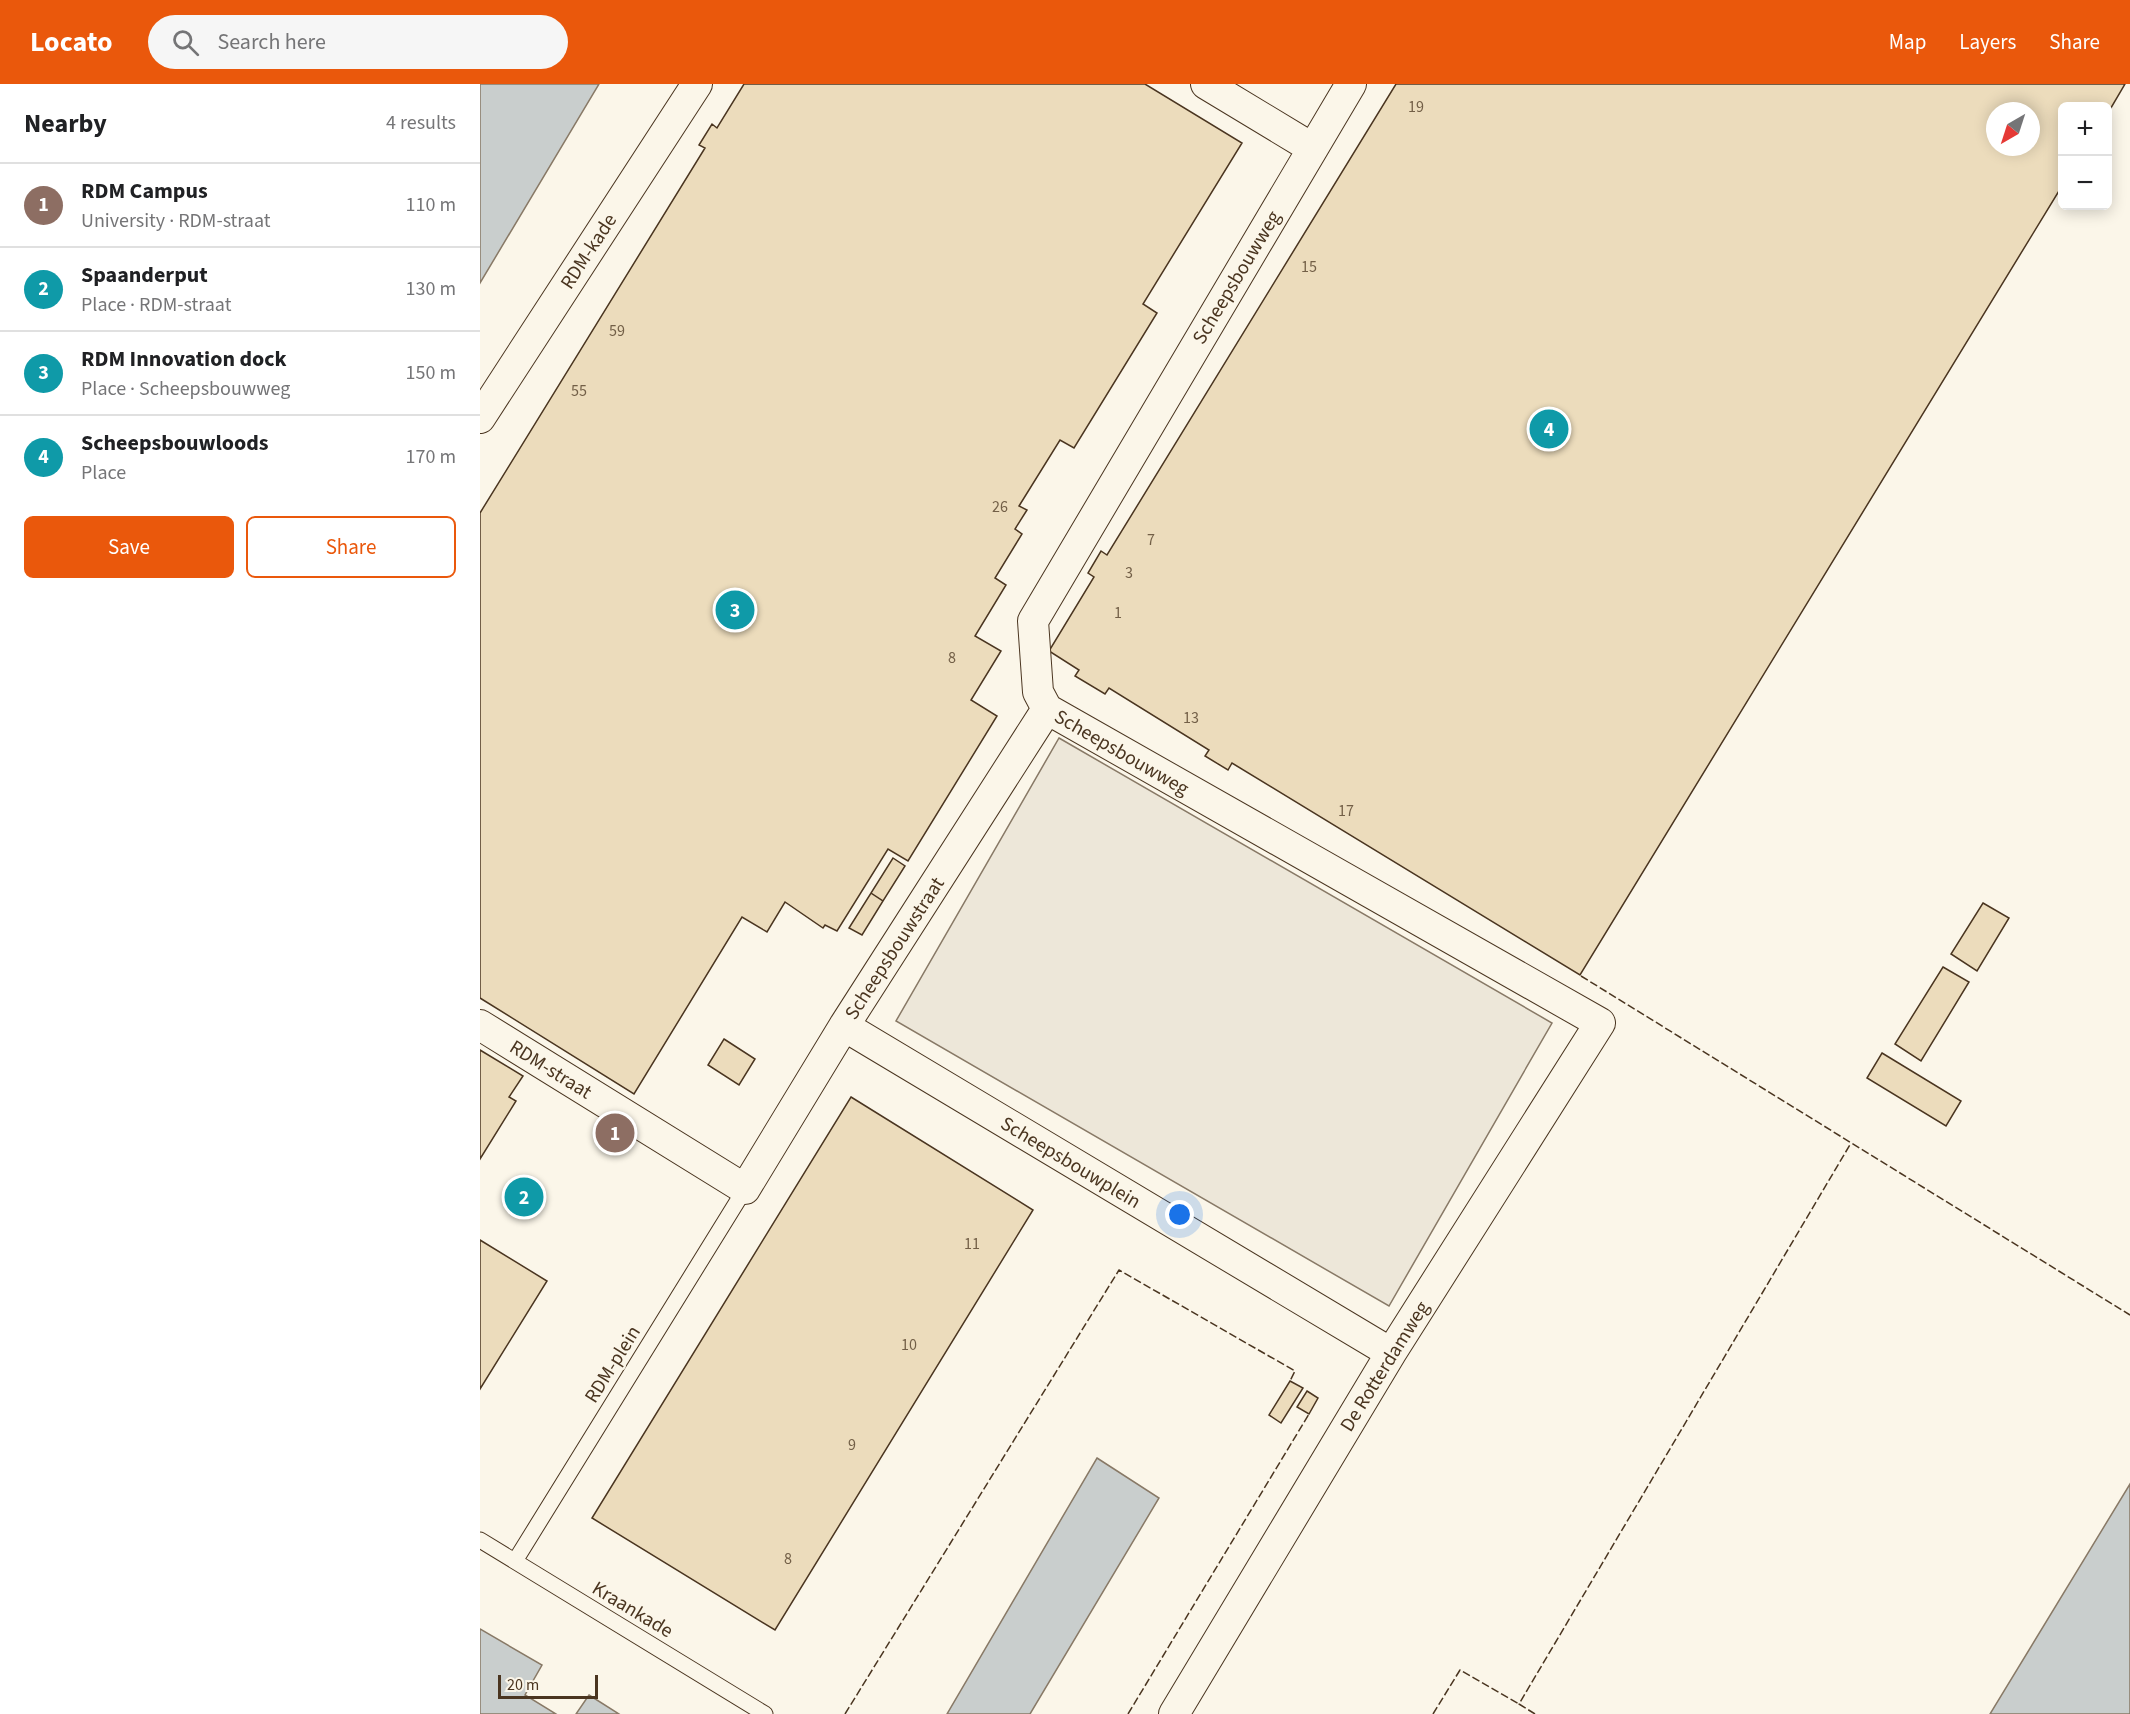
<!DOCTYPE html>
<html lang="en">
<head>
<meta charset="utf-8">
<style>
	:root { --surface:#fff; --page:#f6f6f6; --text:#202124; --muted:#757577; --line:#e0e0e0; --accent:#ea580c }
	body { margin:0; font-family:"Source Sans 3",sans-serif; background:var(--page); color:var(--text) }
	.controls { position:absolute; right:18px; top:18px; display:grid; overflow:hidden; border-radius:9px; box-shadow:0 3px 15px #0003 }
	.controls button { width:54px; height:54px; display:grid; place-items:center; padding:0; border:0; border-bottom:2px solid var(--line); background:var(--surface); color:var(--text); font:30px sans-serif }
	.compass { position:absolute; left:1506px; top:18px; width:54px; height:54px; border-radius:50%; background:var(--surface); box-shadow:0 3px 15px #0003; rotate:219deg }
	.scale { position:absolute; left:18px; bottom:15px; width:100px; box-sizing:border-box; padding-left:6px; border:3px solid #4a3520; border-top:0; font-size:16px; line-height:21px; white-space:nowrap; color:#4a3520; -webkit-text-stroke:4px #fbf6e9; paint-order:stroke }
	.you { position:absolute; left:700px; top:1131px; width:21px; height:21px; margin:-15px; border:4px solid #fff; border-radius:50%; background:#1a73e8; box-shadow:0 0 0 9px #1a73e833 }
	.badge { display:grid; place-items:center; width:39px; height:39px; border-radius:50%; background:var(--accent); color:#fff; font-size:20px; font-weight:700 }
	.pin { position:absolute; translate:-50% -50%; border:3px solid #fff; box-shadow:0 2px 6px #0006 }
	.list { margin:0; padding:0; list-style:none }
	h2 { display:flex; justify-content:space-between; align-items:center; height:78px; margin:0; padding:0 24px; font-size:26px }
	h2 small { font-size:20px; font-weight:400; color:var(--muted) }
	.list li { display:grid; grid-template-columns:39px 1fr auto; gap:18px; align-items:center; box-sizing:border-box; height:84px; padding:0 24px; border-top:2px solid var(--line) }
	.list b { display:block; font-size:22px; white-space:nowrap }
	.list p { margin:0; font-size:20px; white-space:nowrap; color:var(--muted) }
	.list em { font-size:20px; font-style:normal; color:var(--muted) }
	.actions { display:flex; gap:12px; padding:18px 24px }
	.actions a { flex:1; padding:14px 0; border:2px solid var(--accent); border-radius:9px; text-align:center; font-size:21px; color:var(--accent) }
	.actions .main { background:var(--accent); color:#fff }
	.icon { flex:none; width:33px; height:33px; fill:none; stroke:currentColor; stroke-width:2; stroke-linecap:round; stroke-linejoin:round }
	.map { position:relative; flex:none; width:1650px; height:1630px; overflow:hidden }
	header { display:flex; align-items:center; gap:36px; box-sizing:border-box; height:84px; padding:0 30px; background:var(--accent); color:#fff }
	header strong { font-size:28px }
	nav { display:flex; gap:33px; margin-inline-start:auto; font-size:21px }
	.search { width:420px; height:54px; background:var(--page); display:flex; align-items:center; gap:15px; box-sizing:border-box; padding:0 21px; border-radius:33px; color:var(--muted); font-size:22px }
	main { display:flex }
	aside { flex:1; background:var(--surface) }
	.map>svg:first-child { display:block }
	.parking { fill:#ede7d9; stroke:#887966; stroke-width:1.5 }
	.water { fill:#c9cecd; stroke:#887966; stroke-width:1.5 }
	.building { fill:#ecdcbc; stroke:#4a3520; stroke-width:1.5; fill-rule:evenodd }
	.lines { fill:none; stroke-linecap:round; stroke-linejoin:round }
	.lane-casing { stroke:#4a3520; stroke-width:17 }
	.street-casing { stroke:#4a3520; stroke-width:32 }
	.lane { stroke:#fbf6e9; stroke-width:15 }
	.street { stroke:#fbf6e9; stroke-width:30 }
	.fence { stroke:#4a3520; stroke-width:1.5; stroke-dasharray:8 3; stroke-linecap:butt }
	.labels { text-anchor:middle; stroke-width:4.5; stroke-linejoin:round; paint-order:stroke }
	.number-label { font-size:16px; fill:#725f47 }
	.street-label { font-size:20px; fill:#4a3520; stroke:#fbf6e9 }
</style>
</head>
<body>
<header>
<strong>Locato</strong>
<div class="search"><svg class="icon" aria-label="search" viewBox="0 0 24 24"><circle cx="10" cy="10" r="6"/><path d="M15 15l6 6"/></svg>Search here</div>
<nav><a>Map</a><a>Layers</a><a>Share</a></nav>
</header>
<main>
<aside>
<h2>Nearby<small>4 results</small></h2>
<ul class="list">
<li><span class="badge" style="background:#8d6e63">1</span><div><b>RDM Campus</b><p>University · RDM-straat</p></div><em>110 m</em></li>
<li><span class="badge" style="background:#0f9aa8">2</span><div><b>Spaanderput</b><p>Place · RDM-straat</p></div><em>130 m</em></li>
<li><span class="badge" style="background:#0f9aa8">3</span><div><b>RDM Innovation dock</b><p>Place · Scheepsbouwweg</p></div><em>150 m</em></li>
<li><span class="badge" style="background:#0f9aa8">4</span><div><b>Scheepsbouwloods</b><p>Place</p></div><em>170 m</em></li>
</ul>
<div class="actions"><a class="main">Save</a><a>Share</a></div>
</aside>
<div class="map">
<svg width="1650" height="1630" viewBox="0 0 1650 1630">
	<rect width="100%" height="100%" fill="#fbf6e9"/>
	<path class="parking" d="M579,654L1072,939L909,1222L416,937Z"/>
	<path class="water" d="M0,0H119L0,199Z
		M617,1374L679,1414L550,1630H467Z
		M1650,1400V1630H1510Z
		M0,1545L62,1581L45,1611L76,1630H0Z
		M109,1611L139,1630H96Z"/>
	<path class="building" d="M264,0H665L762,59L663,220L677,229L594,364L580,356L539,422L547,426L535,445L542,450L515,494L526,501L495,552L521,567L491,616L517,632L428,777L408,765L357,847L345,841L343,844L305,818L287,848L262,833L154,1010L0,914V429L225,64L219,61L232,40L237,44Z
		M916,0H1645L1628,29V22H1582V102L1100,891L752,679L748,686L725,672L729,666L629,604L625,610L595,592L599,586L569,567L614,493L608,489L621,467L627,471ZM1515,27H1551V63H1515Z
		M413,774L425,782L403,817L391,809Z
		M391,809L403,817L382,851L369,844Z
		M1503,819L1529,834L1497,887L1471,870Z
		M1463,883L1489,898L1441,977L1415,960Z
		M244,955L275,975L259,1001L228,981Z
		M0,966L43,992L29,1013L36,1017L0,1075Z
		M1402,969L1481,1017L1466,1042L1387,994Z
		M371,1013L553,1126L295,1546L112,1434Z
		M26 1111a18 18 0 1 1 36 0a18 18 0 1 1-36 0Z
		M0,1156L67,1197L0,1305Z
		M810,1297L823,1304L801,1339L789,1331Z
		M827,1307L838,1314L829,1330L817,1323Z"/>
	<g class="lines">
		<defs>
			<path id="lane" d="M0,1456L285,1630
				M35,1477L265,1105"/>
			<path id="street" d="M726,0L832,64
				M0,334L217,0
				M0,941L265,1105L364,942L567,625
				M364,942L911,1269
				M694,1630L911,1269L1120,939L567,625L558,608L553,537L871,0"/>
		</defs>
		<use href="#lane" class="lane-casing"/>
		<use href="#street" class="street-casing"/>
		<use href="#lane" class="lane"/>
		<use href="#street" class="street"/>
		<path class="fence" d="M1101,892L1650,1231
			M365,1630L639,1186L815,1287L810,1297
			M648,1630L829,1330
			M953,1630L980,1586L1039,1620
			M1055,1630L1039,1620L1371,1059"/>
	</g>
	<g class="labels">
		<g class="number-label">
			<text x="936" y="28">19</text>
			<text x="829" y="188">15</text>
			<text x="137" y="252">59</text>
			<text x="99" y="312">55</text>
			<text x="520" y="428">26</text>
			<text x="671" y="461">7</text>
			<text x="649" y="494">3</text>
			<text x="638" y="534">1</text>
			<text x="472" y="579">8</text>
			<text x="711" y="639">13</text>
			<text x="866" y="732">17</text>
			<text x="492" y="1165">11</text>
			<text x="429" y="1266">10</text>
			<text x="372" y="1366">9</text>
			<text x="308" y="1480">8</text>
		</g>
		<g class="street-label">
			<text transform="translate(108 167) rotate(-57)" y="7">RDM-kade</text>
			<text transform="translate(756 193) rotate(-59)" y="7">Scheepsbouwweg</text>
			<text transform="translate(642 668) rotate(30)" y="7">Scheepsbouwweg</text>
			<text transform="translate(414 864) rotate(-57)" y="7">Scheepsbouwstraat</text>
			<text transform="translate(71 985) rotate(32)" y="7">RDM-straat</text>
			<text transform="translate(591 1078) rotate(31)" y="7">Scheepsbouwplein</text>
			<text transform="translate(132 1280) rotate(-58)" y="7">RDM-plein</text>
			<text transform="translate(904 1282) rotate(-58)" y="7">De Rotterdamweg</text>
			<text transform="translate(153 1525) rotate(31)" y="7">Kraankade</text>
		</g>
	</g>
</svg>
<div class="controls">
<button>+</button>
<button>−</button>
</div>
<svg class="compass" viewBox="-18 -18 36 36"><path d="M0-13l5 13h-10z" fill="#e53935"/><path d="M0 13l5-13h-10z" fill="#757577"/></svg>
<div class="scale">20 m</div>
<div class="you"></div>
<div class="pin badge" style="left:135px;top:1049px;background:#8d6e63">1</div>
<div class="pin badge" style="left:44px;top:1113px;background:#0f9aa8">2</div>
<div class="pin badge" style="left:255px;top:526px;background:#0f9aa8">3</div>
<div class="pin badge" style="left:1069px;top:345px;background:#0f9aa8">4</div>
</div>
</main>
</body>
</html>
